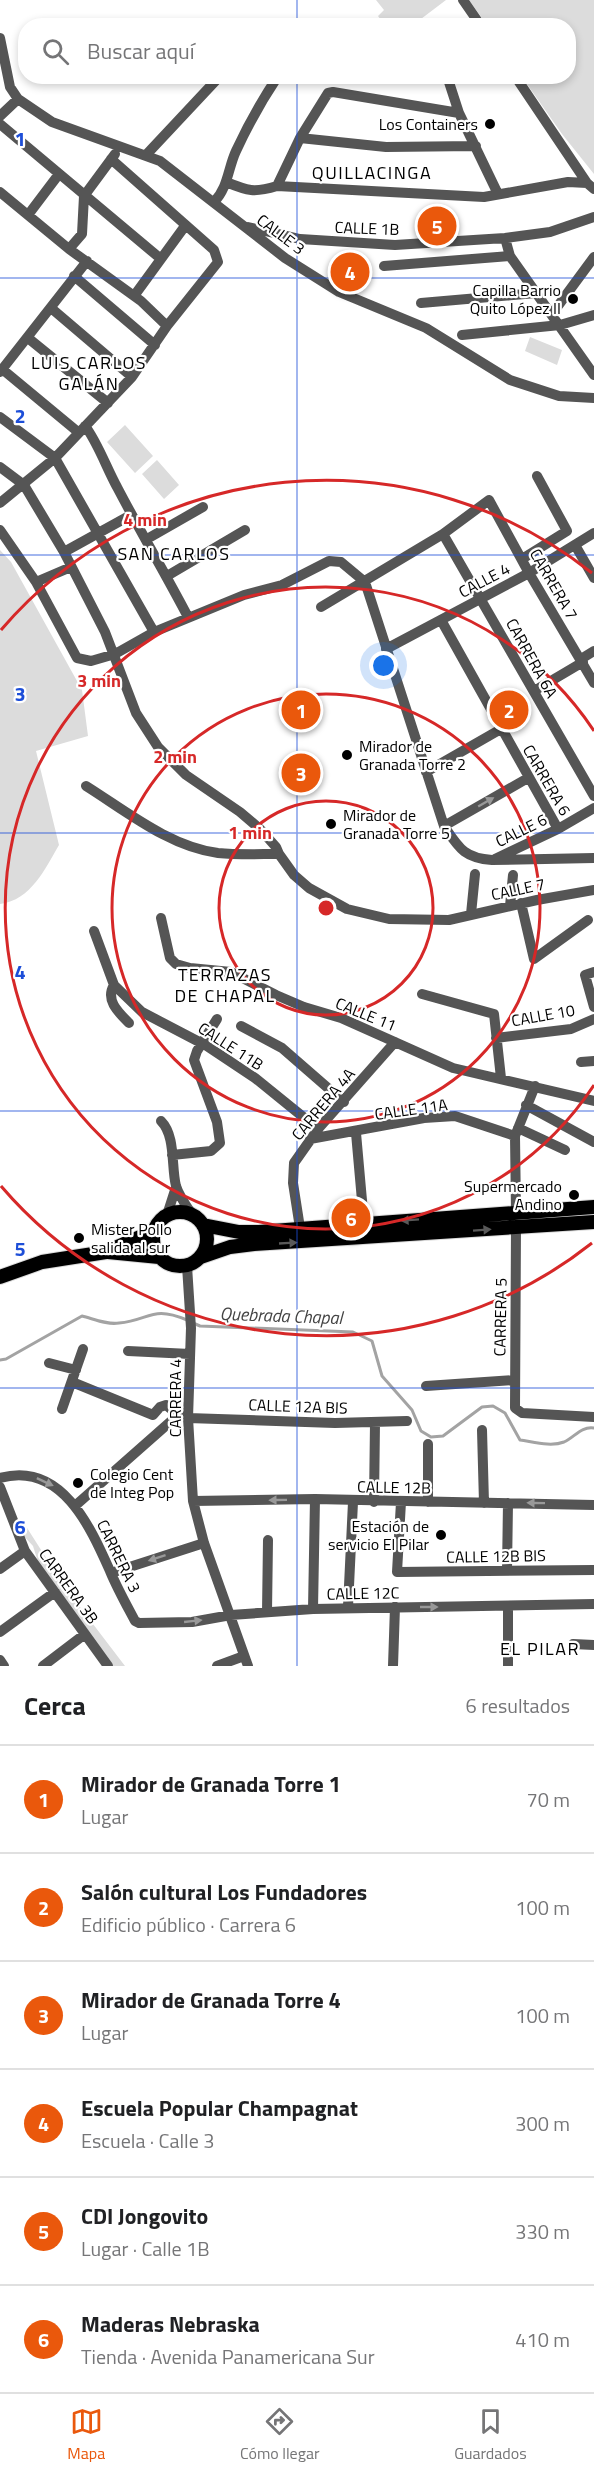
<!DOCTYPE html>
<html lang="es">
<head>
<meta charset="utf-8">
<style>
	:root { --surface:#fff; --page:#f6f6f6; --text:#202124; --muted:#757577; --line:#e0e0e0; --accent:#ea580c }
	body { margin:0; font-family:"Titillium Web",sans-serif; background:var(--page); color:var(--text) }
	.you { position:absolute; left:384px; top:666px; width:21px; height:21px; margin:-15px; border:4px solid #fff; border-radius:50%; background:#1a73e8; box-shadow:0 0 0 9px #1a73e833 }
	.badge { display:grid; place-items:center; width:39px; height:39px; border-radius:50%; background:var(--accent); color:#fff; font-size:20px; font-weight:700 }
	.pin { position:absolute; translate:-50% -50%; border:3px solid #fff; box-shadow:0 2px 6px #0006 }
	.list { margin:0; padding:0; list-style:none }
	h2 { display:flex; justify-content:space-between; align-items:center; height:78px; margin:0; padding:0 24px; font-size:26px }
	h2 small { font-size:20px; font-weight:400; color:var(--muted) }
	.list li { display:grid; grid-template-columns:39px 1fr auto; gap:18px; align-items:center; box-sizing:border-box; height:108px; padding:0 24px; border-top:2px solid var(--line) }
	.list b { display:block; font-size:22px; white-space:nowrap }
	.list p { margin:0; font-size:20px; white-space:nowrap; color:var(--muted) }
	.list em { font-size:20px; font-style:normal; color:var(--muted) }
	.icon { flex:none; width:33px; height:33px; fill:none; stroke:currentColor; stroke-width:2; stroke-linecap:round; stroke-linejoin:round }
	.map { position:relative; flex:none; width:594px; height:1666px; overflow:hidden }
	.search { position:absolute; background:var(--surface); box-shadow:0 3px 9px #0003; left:18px; right:18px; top:18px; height:66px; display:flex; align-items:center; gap:15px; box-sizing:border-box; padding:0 21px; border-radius:24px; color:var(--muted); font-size:22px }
	.sheet { height:726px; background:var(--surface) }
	nav { display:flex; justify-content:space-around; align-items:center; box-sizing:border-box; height:84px; border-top:2px solid var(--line); background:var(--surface); font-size:16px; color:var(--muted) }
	nav a { display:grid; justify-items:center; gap:3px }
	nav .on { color:var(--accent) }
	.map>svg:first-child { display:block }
	.green { fill:#dcdcdc }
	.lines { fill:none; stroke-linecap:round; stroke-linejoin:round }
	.stream { stroke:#a3a3a3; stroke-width:3 }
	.major-casing { stroke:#dbdbdb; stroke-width:16 }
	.minor { stroke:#555; stroke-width:10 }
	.major { stroke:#000; stroke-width:14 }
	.oneway { fill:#999 }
	.oneway2 { fill:#595959 }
	.grid { fill:none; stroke:#1d4ed8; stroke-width:1.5; stroke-opacity:0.55 }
	.ring { fill:none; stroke:#d62828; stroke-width:3 }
	.poi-dot { fill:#000; stroke:#fff; stroke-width:2 }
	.labels { text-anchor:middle; stroke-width:4.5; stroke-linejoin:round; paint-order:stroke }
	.poi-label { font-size:16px; fill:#000; stroke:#fff; text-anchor:end }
	.street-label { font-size:16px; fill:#000; stroke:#fff }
	.neighbourhood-label { font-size:18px; letter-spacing:1.5px; fill:#000; stroke:#fff }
	.water-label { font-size:18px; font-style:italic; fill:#444; stroke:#fff }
	.grid-label { font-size:20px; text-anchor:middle; font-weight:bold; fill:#1d4ed8; stroke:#fff; stroke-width:4.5; stroke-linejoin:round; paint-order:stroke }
	.centre { fill:#d62828; stroke:#fff; stroke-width:3 }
	.ring-label { font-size:18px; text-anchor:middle; font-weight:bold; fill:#d62828; stroke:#fff; stroke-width:4.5; stroke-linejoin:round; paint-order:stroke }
</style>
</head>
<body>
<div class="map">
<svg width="594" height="1666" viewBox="0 0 594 1666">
	<rect width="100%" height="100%" fill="#fff"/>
	<path class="green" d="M376,0H446L413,25L385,26L378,16L384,10Z
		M469,0H594V174L562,134L522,77L568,76V26L487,25Z
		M530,337L562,350L557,365L525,351Z
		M125,425L153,456L135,473L107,442Z
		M157,460L179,485L164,499L142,474Z
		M0,550L11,562L82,690L88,736L36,751L59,845C45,869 31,900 0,904Z
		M22,1520L64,1586L125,1666H113L38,1562L33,1546L21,1533L18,1523Z"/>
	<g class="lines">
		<path class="stream" d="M193,1323L200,1326L353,1332L372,1341L382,1376L412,1410L421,1431L431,1437L443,1436L482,1407L493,1406L505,1413L520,1440C534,1442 551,1447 564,1442C575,1437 581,1426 594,1428
			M0,1360L6,1359L82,1316C94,1319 107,1325 119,1323C150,1320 152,1305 187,1320"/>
		<defs>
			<path id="major" d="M153 1239a27 27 0 1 1 54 0a27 27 0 1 1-54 0Z
				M203,1225L239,1232H259L594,1207
				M108,1252L159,1257
				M201,1257L230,1247L254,1244L594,1222
				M0,1277L42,1262L106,1252L154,1231"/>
		</defs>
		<use href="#major" class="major-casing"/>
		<path class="minor" d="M463,0L481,26
			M0,38L10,87L18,99L52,122L160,161L285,258L339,292L426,328L510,380L559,396L594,398
			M447,76L459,113L498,194
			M515,76L587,183
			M0,116L18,99
			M0,124L161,259
			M300,138L386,147L476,146
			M146,155L220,76
			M226,182C248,191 254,193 277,186L484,197L568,182L587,183L594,189
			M277,186L300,138L328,93L333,92L459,113
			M0,192L69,249L141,301L167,326
			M214,202C228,188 228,168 236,151C248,125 262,100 278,76
			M28,215L59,174
			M248,227L300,239L395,245L505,238L550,232L594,217
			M505,238L510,256L594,375
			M69,249L82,234L84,196L115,154
			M384,266L510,256
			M74,276L155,345
			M134,296L185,226
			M421,303L536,293
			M51,308L132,377
			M552,314L594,257
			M462,335L560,325L594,315
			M28,338L108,403
			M2,369L78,432
			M0,372L87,261
			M0,417L55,458L154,632
			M85,426C97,441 107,469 117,487C140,531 165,573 188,617
			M0,467L24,485L64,552L105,632L136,713L158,747L186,775L240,812L260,829L276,847L279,854L294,875L309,888L347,909L389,919L449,920L537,900L594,890
			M0,503L55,458L132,377L167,326L218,262L214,250L111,159
			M0,530L36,582L77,658L91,661L115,654L154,632L244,595L282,585L329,561L341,562L365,582L444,826C459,848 464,858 492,860L594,858
			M443,534L594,796
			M147,539L203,507
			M575,545L594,578
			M64,552L131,515
			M522,559L567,531L537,476
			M167,576L245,530
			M36,582L71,567
			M321,607L443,534L489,500L529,573L594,683
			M441,620L558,829
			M386,649L529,573L594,533
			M581,659L594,651
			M534,691L583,662
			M426,772L501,729
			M86,786C126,811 170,847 218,853C238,855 259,854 279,854
			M444,826L528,778
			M495,859L558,829L594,808
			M521,903L534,959L588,920
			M510,906L513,875
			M471,914L475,874
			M161,918L170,958L176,964L190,968L231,972L276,995L304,1007L341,1018L453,1068L594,1101
			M94,931L114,985L142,1012L207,1046L255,1078L318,1129
			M594,972L585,975L594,1007
			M114,985C105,1000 118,1012 129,1023
			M422,994L494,1014L501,1078
			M241,1026L282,1048L344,1102
			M496,1038L571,1029L594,1019
			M581,1062L594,1061
			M526,1105L594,1142
			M161,1121C176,1136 171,1167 176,1186C179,1196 187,1207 193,1216
			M518,1128L565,1150
			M356,1133L364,1223
			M310,1139L424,1118L455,1116L515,1136
			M172,1155L211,1151L220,1143L217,1122L194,1060L197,1051L217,1019
			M516,1212L515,1136L535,1086
			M167,1215L176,1187
			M516,1227L515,1408L522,1413L594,1417
			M300,1228L293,1183L294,1163L318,1129L395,1042
			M187,1266L191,1328L188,1418L193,1501L204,1543L248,1666
			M128,1351L190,1354
			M49,1363L76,1370
			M72,1382L153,1415L160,1407L166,1405L178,1415
			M426,1386L514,1380
			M62,1409L83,1349
			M482,1430L484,1503
			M0,1478C61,1461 90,1526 110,1571C117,1588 126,1604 135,1621L139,1623L192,1622L231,1615L313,1609L594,1604
			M0,1487L25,1551L108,1666
			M193,1501L315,1499L594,1505
			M374,1502L375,1423
			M401,1502L397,1572L594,1570
			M428,1502V1444
			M76,1505L178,1415L188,1418L335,1423L407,1421
			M0,1569L25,1551
			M507,1570L508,1503
			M111,1573L204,1543
			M348,1607L353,1502
			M313,1609L315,1499
			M267,1612L268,1540
			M0,1632L55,1592
			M573,1644L594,1645
			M0,1660L4,1666
			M43,1666L85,1634
			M217,1666L244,1656
			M393,1666L395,1607
			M508,1666V1607"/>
		<use href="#major" class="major"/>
	</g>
	<defs><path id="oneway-solid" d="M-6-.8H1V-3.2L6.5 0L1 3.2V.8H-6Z" transform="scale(1.5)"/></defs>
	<g class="oneway">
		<use href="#oneway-solid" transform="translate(486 802) rotate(-30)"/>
		<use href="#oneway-solid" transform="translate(45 1482) rotate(25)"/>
		<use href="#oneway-solid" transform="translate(278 1500) rotate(179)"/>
		<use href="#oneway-solid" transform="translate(536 1503) rotate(-179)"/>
		<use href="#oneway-solid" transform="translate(157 1558) rotate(162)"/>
		<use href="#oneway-solid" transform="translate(429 1607)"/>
		<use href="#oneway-solid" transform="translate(193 1621) rotate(-6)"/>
	</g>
	<g class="oneway2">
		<use href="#oneway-solid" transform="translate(410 1220) rotate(176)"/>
		<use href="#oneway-solid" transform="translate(482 1230) rotate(-4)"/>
		<use href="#oneway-solid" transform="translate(288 1243) rotate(-3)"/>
	</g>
	<path class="grid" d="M297,0V26M297,76V1666M0,278H594M0,555H594M0,833H594M0,1111H594M0,1388H594"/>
	<g class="ring">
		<circle cx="326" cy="908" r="107"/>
		<circle cx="326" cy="908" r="214"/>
		<path d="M594 1085A321 321 0 1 1 594 731"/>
		<path d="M592 1243A428 428 0 0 1 1 1186M1 630A428 428 0 0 1 592 573"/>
	</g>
	<g class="poi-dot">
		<circle cx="490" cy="124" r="6"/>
		<circle cx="573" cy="299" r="6"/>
		<circle cx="347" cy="755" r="6"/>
		<circle cx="331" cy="824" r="6"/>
		<circle cx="574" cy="1195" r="6"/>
		<circle cx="79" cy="1238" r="6"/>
		<circle cx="78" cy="1483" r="6"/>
		<circle cx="441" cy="1535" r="6"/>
	</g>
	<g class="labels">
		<g class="poi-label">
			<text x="478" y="130">Los Containers</text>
			<text x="561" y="296">Capilla Barrio<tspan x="561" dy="18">Quito López II</tspan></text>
			<text x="359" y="752" text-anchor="start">Mirador de<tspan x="359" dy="18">Granada Torre 2</tspan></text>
			<text x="343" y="821" text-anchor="start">Mirador de<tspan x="343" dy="18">Granada Torre 5</tspan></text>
			<text x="562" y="1192">Supermercado<tspan x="562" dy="18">Andino</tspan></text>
			<text x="91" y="1235" text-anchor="start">Mister Pollo<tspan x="91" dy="18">salida al sur</tspan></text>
			<text x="90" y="1480" text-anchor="start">Colegio Cent<tspan x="90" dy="18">de Integ Pop</tspan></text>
			<text x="429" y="1532">Estación de<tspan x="429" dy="18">servicio El Pilar</tspan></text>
		</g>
		<g class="street-label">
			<text transform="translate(367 228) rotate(2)" y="6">CALLE 1B</text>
			<text transform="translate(281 234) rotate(37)" y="6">CALLE 3</text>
			<text transform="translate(484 580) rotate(-28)" y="6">CALLE 4</text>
			<text transform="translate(554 584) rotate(60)" y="6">CARRERA 7</text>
			<text transform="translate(532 658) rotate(61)" y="6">CARRERA 6A</text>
			<text transform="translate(547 780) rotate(60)" y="6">CARRERA 6</text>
			<text transform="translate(521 830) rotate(-26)" y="6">CALLE 6</text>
			<text transform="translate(518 889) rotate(-12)" y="6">CALLE 7</text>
			<text transform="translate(366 1014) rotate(22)" y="6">CALLE 11</text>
			<text transform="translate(543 1015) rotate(-10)" y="6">CALLE 10</text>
			<text transform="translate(231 1046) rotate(33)" y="6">CALLE 11B</text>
			<text transform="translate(323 1104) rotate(-50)" y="6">CARRERA 4A</text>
			<text transform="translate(411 1109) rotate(-8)" y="6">CALLE 11A</text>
			<text transform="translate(500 1317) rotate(-89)" y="6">CARRERA 5</text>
			<text transform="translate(175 1398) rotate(-90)" y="6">CARRERA 4</text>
			<text transform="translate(298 1406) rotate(2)" y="6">CALLE 12A BIS</text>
			<text transform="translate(394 1487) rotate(1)" y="6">CALLE 12B</text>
			<text transform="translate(119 1556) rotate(64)" y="6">CARRERA 3</text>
			<text transform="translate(496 1556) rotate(-1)" y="6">CALLE 12B BIS</text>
			<text transform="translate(69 1586) rotate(54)" y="6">CARRERA 3B</text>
			<text transform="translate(363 1593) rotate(-1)" y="6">CALLE 12C</text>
		</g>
		<g class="neighbourhood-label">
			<text x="372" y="179">QUILLACINGA</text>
			<text x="89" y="369">LUIS CARLOS<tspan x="89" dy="21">GALÁN</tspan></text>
			<text x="174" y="560">SAN CARLOS</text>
			<text x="225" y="981">TERRAZAS<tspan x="225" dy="21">DE CHAPAL</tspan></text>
			<text x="540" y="1655">EL PILAR</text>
		</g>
		<g class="water-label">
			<text transform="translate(281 1316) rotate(2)" y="6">Quebrada Chapal</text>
		</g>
	</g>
	<g class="grid-label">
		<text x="20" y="146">1</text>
		<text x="20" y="423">2</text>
		<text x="20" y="701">3</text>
		<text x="20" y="979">4</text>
		<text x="20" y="1256">5</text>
		<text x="20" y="1534">6</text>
	</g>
	<circle cx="326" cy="908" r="9" class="centre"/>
	<g class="ring-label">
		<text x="145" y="526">4 min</text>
		<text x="99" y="687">3 min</text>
		<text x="175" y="763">2 min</text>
		<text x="250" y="839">1 min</text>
	</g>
</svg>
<div class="you"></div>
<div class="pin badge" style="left:301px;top:710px">1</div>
<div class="pin badge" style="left:509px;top:710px">2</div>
<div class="pin badge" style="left:301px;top:773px">3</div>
<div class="pin badge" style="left:350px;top:272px">4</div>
<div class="pin badge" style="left:437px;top:226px">5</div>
<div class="pin badge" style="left:351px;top:1218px">6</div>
<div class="search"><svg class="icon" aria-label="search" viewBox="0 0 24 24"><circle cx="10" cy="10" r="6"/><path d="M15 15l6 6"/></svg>Buscar aquí</div>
</div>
<section class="sheet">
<h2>Cerca<small>6 resultados</small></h2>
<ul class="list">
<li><span class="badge">1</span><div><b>Mirador de Granada Torre 1</b><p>Lugar</p></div><em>70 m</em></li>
<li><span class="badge">2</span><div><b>Salón cultural Los Fundadores</b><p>Edificio público · Carrera 6</p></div><em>100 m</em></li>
<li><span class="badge">3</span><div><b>Mirador de Granada Torre 4</b><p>Lugar</p></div><em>100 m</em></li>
<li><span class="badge">4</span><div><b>Escuela Popular Champagnat</b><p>Escuela · Calle 3</p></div><em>300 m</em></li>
<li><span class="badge">5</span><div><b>CDI Jongovito</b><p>Lugar · Calle 1B</p></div><em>330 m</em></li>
<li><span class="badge">6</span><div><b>Maderas Nebraska</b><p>Tienda · Avenida Panamericana Sur</p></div><em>410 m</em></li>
</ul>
</section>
<nav>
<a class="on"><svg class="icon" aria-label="map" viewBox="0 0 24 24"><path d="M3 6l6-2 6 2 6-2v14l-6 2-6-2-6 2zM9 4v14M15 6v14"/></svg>Mapa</a>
<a><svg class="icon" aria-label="directions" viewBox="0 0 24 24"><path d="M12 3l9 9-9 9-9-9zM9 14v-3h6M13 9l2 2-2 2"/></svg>Cómo llegar</a>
<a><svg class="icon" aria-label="saved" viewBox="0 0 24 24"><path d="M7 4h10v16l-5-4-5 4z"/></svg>Guardados</a>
</nav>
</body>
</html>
